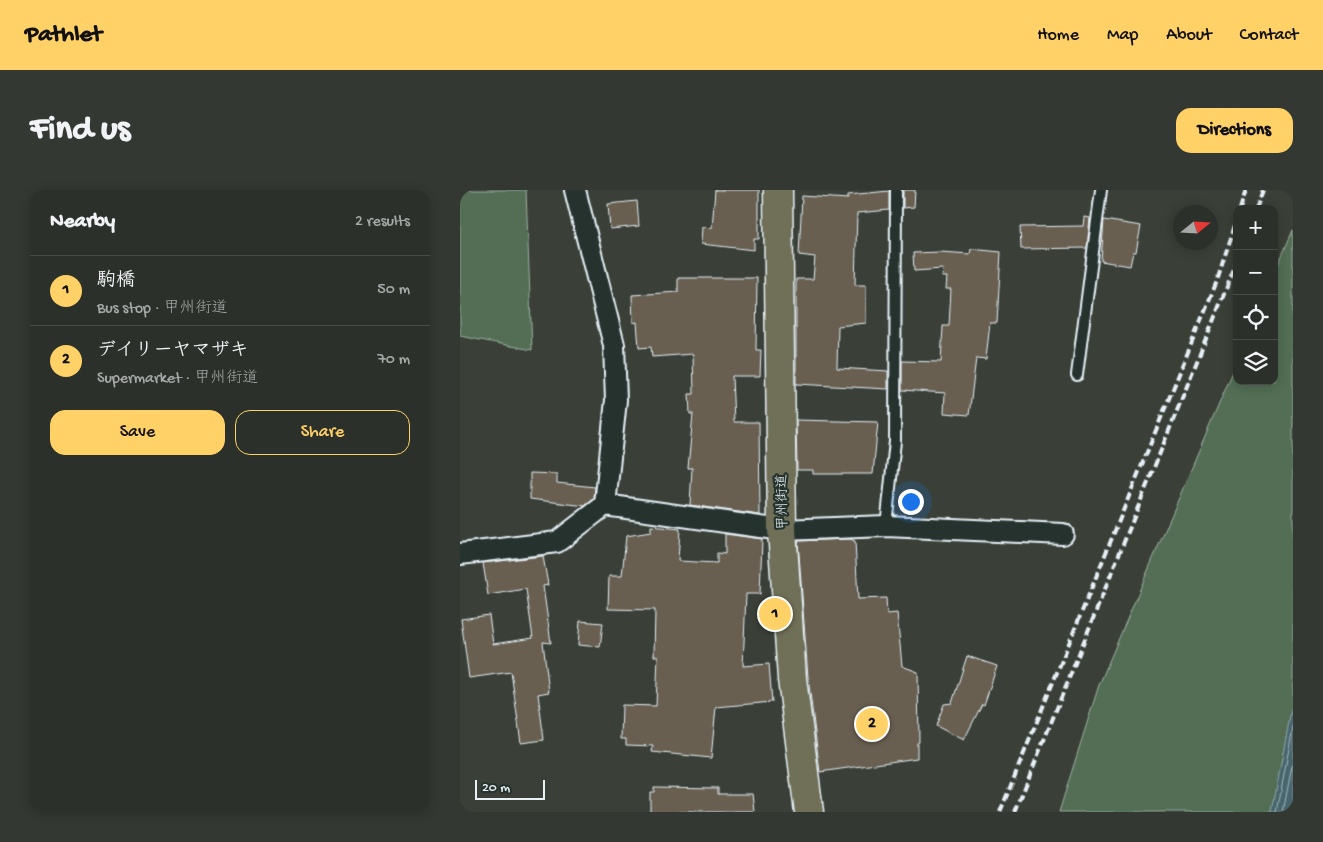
<!DOCTYPE html>
<html lang="en">
<head>
<meta charset="utf-8">
<style>
	:root { --surface:#2c302a; --page:#343832; --text:#f1f3f6; --muted:#a6a9a8; --line:#484b47; --accent:#ffd166 }
	body { margin:0; font-family:"Gochi Hand","Klee One",sans-serif; background:var(--page); color:var(--text) }
	.controls { position:absolute; right:15px; top:15px; display:grid; overflow:hidden; border-radius:10px; box-shadow:0 2px 12px #0003 }
	.controls button { width:45px; height:45px; display:grid; place-items:center; padding:0; border:0; border-bottom:1px solid var(--line); background:var(--surface); color:var(--text); font:25px sans-serif }
	.compass { position:absolute; left:713px; top:15px; width:45px; height:45px; border-radius:50%; background:var(--surface); box-shadow:0 2px 12px #0003; rotate:72deg }
	.scale { position:absolute; left:15px; bottom:12px; width:70px; box-sizing:border-box; padding-left:5px; border:2px solid #e8f1f8; border-top:0; font-size:14px; line-height:18px; white-space:nowrap; color:#e8f1f8; -webkit-text-stroke:4px #26332d; paint-order:stroke }
	.you { position:absolute; left:450px; top:311px; width:18px; height:18px; margin:-12px; border:4px solid #fff; border-radius:50%; background:#1a73e8; box-shadow:0 0 0 8px #1a73e833 }
	.badge { display:grid; place-items:center; width:32px; height:32px; border-radius:50%; background:var(--accent); color:#111; font-size:16px; font-weight:700 }
	.pin { position:absolute; translate:-50% -50%; border:2px solid #fff; box-shadow:0 1px 5px #0006 }
	.list { margin:0; padding:0; list-style:none }
	h2 { display:flex; justify-content:space-between; align-items:center; height:65px; margin:0; padding:0 20px; font-size:21px }
	h2 small { font-size:16px; font-weight:400; color:var(--muted) }
	.list li { display:grid; grid-template-columns:32px 1fr auto; gap:15px; align-items:center; box-sizing:border-box; height:70px; padding:0 20px; border-top:1px solid var(--line) }
	.list b { display:block; font-size:19px; white-space:nowrap }
	.list p { margin:0; font-size:16px; white-space:nowrap; color:var(--muted) }
	.list em { font-size:16px; font-style:normal; color:var(--muted) }
	.actions { display:flex; gap:10px; padding:15px 20px }
	.actions a { flex:1; padding:11px 0; border:1px solid var(--accent); border-radius:15px; text-align:center; font-size:18px; color:var(--accent) }
	.actions .main { background:var(--accent); color:#111 }
	.icon { flex:none; width:28px; height:28px; fill:none; stroke:currentColor; stroke-width:2; stroke-linecap:round; stroke-linejoin:round }
	.map { position:relative; flex:none; width:833px; height:622px; overflow:hidden; border-radius:15px }
	header { display:flex; align-items:center; gap:30px; box-sizing:border-box; height:70px; padding:0 25px; background:var(--accent); color:#111 }
	header strong { font-size:24px }
	nav { display:flex; gap:28px; margin-inline-start:auto; font-size:18px }
	.intro { display:flex; align-items:center; justify-content:space-between; box-sizing:border-box; height:120px; padding:0 30px }
	h1 { margin:0; font-size:35px }
	.button { padding:12px 22px; border-radius:15px; background:var(--accent); color:#111; font-size:18px; font-weight:700 }
	main { display:flex; gap:30px; padding:0 30px }
	aside { flex:1; background:var(--surface); border-radius:15px; box-shadow:0 2px 12px #0003 }
	.map>svg:first-child { display:block }
	.green { fill:#536e54; stroke:#9eb0a6 }
	.water { fill:#46656c; stroke:#879da4 }
	.lines { fill:none; stroke-linecap:round; stroke-linejoin:round }
	.shore { stroke:#a7b9c0; stroke-width:1 }
	.building { fill:#685f51; stroke:#e8f1f8 }
	.lane-casing { stroke:#e8f1f8; stroke-width:14 }
	.street-casing { stroke:#e8f1f8; stroke-width:24 }
	.highway-casing { stroke:#e8f1f8; stroke-width:31 }
	.lane { stroke:#26332d; stroke-width:10 }
	.street { stroke:#26332d; stroke-width:20 }
	.highway { stroke:#706f59; stroke-width:28 }
	.rail { stroke:#e8f1f8; stroke-width:4; stroke-dasharray:8 4; stroke-linecap:butt }
	.labels { text-anchor:middle; stroke-width:4.5; stroke-linejoin:round; paint-order:stroke }
	.street-label { font-size:14px; fill:#e8f1f8; stroke:#26332d }
</style>
</head>
<body>
<header>
<strong>Pathlet</strong>
<nav><a>Home</a><a>Map</a><a>About</a><a>Contact</a></nav>
</header>
<div class="intro"><h1>Find us</h1><a class="button">Directions</a></div>
<main>
<aside>
<h2>Nearby<small>2 results</small></h2>
<ul class="list">
<li><span class="badge">1</span><div><b>駒橋</b><p>Bus stop · 甲州街道</p></div><em>50 m</em></li>
<li><span class="badge">2</span><div><b>デイリーヤマザキ</b><p>Supermarket · 甲州街道</p></div><em>70 m</em></li>
</ul>
<div class="actions"><a class="main">Save</a><a>Share</a></div>
</aside>
<div class="map">
<svg width="833" height="622" viewBox="0 0 833 622">
	<rect width="100%" height="100%" fill="#3a4038"/>
	<filter id="ink" filterUnits="userSpaceOnUse"><feTurbulence type="fractalNoise" baseFrequency=".02" numOctaves="2"/><feDisplacementMap in="SourceGraphic" scale="10" xChannelSelector="R" yChannelSelector="G"/><feConvolveMatrix kernelMatrix="1 2 1 2 8 2 1 2 1" color-interpolation-filters="sRGB"/></filter>
	<g filter="url(#ink)">
		<path class="green" d="M0,0H66L72,160L0,146Z
			M833,40V511L812,622H599L639,495L777,172V191H814V84Z"/>
		<path class="water" d="M833,511V622H812Z"/>
		<g class="lines">
			<path class="shore" d="M817,622L833,537
				M823,622L833,571"/>
		</g>
		<path class="building" d="M255,0H299V49H294V60L241,54L242,37L252,38Z
			M443,0H455L454,17L443,18Z
			M429,1V20L397,23L395,95H406V133L378,136L377,178L428,181V199L336,194V89H353L355,67L339,65L342,6L388,9V5Z
			M177,11L179,36L150,39L148,14Z
			M624,27L630,28L627,58L561,59L560,37L623,36Z
			M644,30L681,36L676,62H673L670,76L641,71Z
			M511,59L541,62L537,133H530L526,169L516,168L509,225L484,223L485,203L442,200V171L481,172L483,136H489L491,99H486L487,87H482L483,79L454,81L453,63L481,62L510,64Z
			M218,88H297L296,160H301L300,186H272L274,232H299L300,325L230,315L232,278H228L233,224H230L229,204H234L233,164L192,167L191,157L179,158L177,132L173,133L172,105L218,102Z
			M336,230L418,232L413,284H353V280H337Z
			M70,283L97,284V293L135,297L134,309L125,316L70,309Z
			M191,336L220,339L218,371L257,373V363L265,364V344L302,349L300,404H286L283,476L309,474L312,512L256,517L251,568L192,562L193,556L166,555V549H161L162,515L196,516L198,466H194L195,420L148,419L149,386H162L166,346L191,342Z
			M390,349L395,351L398,409L426,408L427,424L437,423L442,476L458,482L459,552L457,553V568L360,582L348,487L338,351Z
			M83,366L88,395L83,396L91,453L83,452L89,502L78,504L84,550L61,553L51,482L9,488L1,429L29,425L33,454L73,448L66,399L28,405L23,373Z
			M120,431L143,433L140,457L118,455Z
			M507,466L537,476L524,515L522,514L504,550L476,536L484,514L492,513Z
			M194,597L258,598V604H293L295,622H190V602H194Z"/>
		<g class="lines">
			<defs>
				<path id="lane" d="M617,185L641,0
					M426,336L435,251L436,0"/>
				<path id="street" d="M145,315L322,340L426,336L603,344
					M0,364L97,352L145,315L156,210L154,155L115,0"/>
				<path id="highway" d="M318,0L322,340L332,489L349,622"/>
			</defs>
			<use href="#lane" class="lane-casing"/>
			<use href="#street" class="street-casing"/>
			<use href="#highway" class="highway-casing"/>
			<use href="#lane" class="lane"/>
			<use href="#street" class="street"/>
			<use href="#highway" class="highway"/>
			<path class="rail" d="M780,19L786,0
				M796,19L803,0
				M540,622L757,91L777,29
				M555,622L777,72"/>
		</g>
	</g>
	<g class="labels">
		<g class="street-label">
			<text transform="translate(321 312) rotate(-91)" y="5">甲州街道</text>
		</g>
	</g>
</svg>
<div class="controls">
<button>+</button>
<button>−</button>
<button><svg class="icon" aria-label="locate" viewBox="0 0 24 24"><circle cx="12" cy="12" r="6"/><path d="M12 2v4M12 18v4M2 12h4M18 12h4"/></svg></button>
<button><svg class="icon" aria-label="layers" viewBox="0 0 24 24"><path d="M12 4l9 5-9 5-9-5zM3 14l9 5 9-5"/></svg></button>
</div>
<svg class="compass" viewBox="-18 -18 36 36"><path d="M0-13l5 13h-10z" fill="#e53935"/><path d="M0 13l5-13h-10z" fill="#a6a9a8"/></svg>
<div class="scale">20 m</div>
<div class="you"></div>
<div class="pin badge" style="left:315px;top:424px">1</div>
<div class="pin badge" style="left:412px;top:534px">2</div>
</div>
</main>
</body>
</html>
